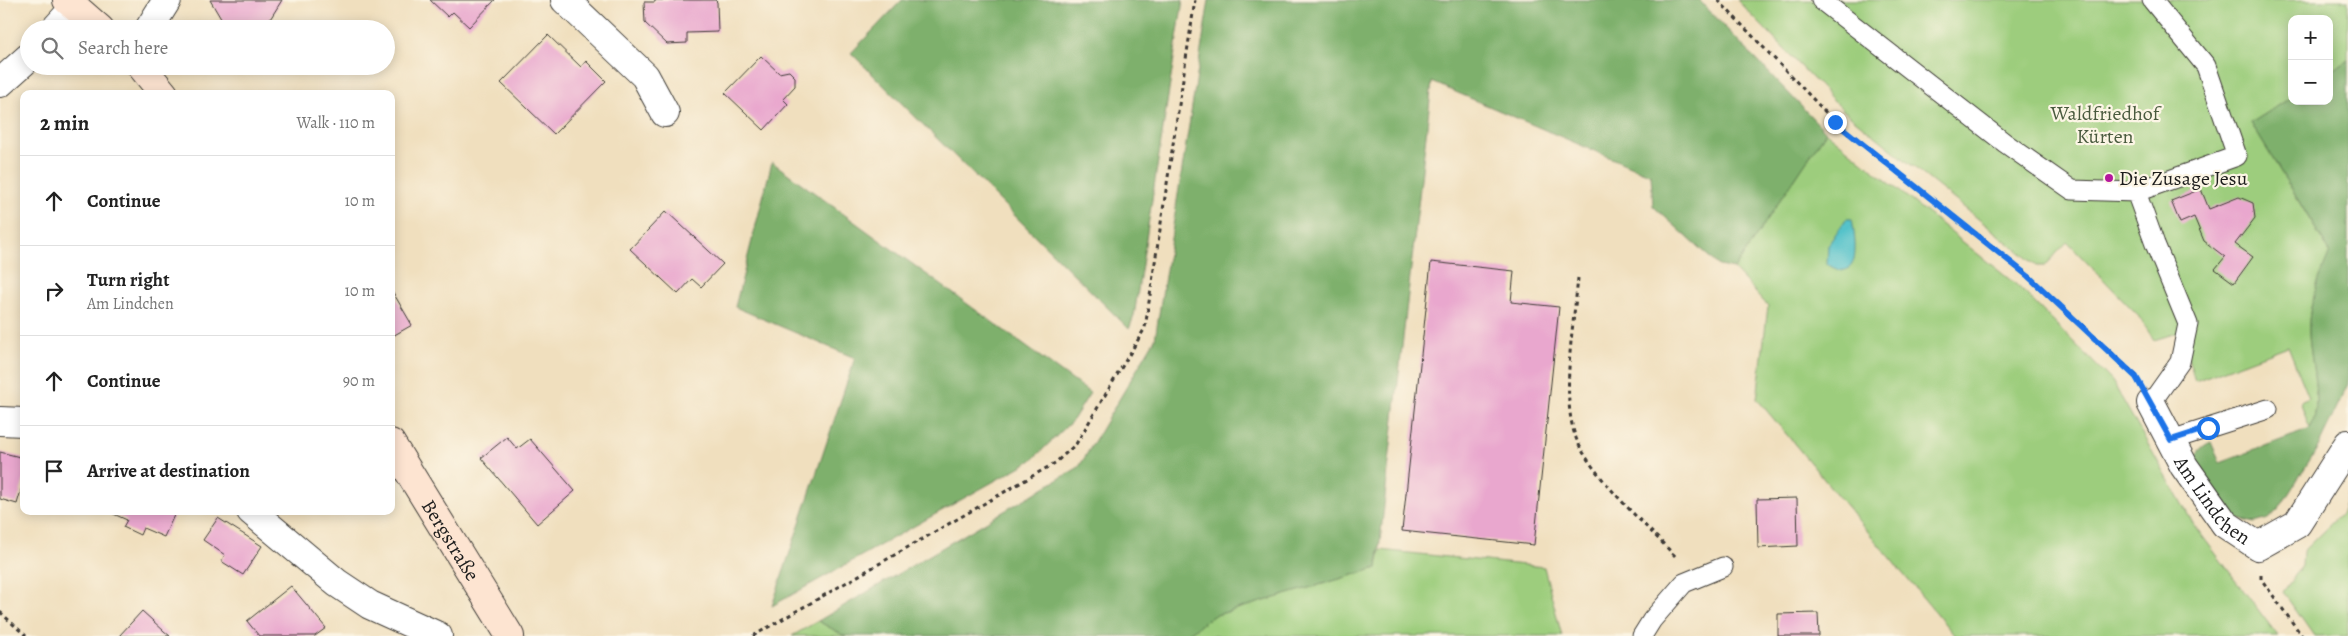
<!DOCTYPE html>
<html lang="en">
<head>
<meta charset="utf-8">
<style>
	:root { --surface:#fff; --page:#f2f2f2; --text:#222; --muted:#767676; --line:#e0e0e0 }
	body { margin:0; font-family:Alegreya,serif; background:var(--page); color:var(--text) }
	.controls { position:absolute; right:15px; top:15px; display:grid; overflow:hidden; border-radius:10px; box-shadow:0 2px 12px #0003 }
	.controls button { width:45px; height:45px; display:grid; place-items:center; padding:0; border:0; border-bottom:1px solid var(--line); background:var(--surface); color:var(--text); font:25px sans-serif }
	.stop { position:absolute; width:15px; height:15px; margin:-11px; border:4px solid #1a73e8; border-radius:50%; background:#fff }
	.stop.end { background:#1a73e8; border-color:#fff; box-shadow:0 1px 5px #0008 }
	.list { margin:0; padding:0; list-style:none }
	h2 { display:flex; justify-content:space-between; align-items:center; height:65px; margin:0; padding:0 20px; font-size:21px }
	h2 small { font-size:16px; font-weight:400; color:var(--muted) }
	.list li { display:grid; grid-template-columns:32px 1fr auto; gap:15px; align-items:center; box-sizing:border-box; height:90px; padding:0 20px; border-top:1px solid var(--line) }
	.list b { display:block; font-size:19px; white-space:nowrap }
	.list p { margin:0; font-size:16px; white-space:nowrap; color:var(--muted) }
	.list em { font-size:16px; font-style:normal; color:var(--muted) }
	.icon { flex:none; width:28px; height:28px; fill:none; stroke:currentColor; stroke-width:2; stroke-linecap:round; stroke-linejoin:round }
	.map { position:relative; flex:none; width:2348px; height:636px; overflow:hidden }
	.search { position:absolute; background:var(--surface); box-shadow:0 2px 12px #0003; left:20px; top:20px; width:375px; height:55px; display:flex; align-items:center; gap:12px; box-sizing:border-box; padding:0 18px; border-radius:28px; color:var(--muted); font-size:19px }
	.panel { position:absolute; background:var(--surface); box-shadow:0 2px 12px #0003; left:20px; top:90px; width:375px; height:425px; border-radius:10px }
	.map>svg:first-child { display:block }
	.green { fill:#9dcd7d; stroke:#5c744c }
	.forest { fill:#7eb06c; stroke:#4d6644 }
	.water { fill:#54c2ca; stroke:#386f73 }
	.building { fill:#e9a7ce }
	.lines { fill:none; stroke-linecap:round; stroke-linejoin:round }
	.service-casing { stroke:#3c3934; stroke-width:21 }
	.minor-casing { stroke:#3c3934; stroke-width:30 }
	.secondary-casing { stroke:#3c3934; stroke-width:30 }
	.path { stroke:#3c3934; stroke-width:3; stroke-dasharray:4 4; stroke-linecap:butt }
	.service { stroke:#fff; stroke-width:19 }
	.minor { stroke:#fff; stroke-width:28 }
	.secondary { stroke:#fde4d1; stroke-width:28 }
	.route { stroke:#1a73e8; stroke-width:6 }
	.poi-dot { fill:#b5179e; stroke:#fcf5e5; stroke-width:2 }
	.labels { text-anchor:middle; stroke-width:4.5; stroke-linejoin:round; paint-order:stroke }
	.park-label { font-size:20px; fill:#495a3e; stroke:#fcf5e5 }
	.poi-label { font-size:20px; fill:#1c1c1c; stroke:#fcf5e5; text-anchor:start }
	.street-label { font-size:20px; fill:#1c1c1c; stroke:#fcf5e5 }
</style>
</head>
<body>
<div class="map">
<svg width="2348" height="636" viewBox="0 0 2348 636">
	<rect width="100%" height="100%" fill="#fcf5e5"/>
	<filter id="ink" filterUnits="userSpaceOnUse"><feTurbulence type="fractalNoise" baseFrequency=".02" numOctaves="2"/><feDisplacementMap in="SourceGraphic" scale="10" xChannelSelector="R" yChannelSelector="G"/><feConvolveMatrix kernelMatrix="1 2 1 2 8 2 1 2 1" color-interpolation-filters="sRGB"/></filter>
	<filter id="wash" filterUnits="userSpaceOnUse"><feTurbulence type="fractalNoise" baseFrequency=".0096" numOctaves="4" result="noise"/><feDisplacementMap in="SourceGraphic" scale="20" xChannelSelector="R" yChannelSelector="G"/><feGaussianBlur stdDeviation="1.12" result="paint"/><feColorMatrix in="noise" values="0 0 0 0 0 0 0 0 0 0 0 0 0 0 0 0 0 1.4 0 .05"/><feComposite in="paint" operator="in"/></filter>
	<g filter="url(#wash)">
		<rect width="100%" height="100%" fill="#f0dfbe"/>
		<path class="green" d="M1737,0H2348V60L2329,73V19H2292V97L2251,123L2330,253C2320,277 2308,303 2309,330C2309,359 2324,403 2310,429L2300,402L2309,398L2288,346L2195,381L2180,332L2154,340L2137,314L2067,242L2045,266H2037L1844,111Z
			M1826,132L2019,287L2112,381L2194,525L2278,636H1955L1757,399L1768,306L1734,269Z
			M2348,495V636H2314L2283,592L2302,566L2303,551L2341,514Z
			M1380,550L1544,567L1562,636H1185L1213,616L1377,568Z
			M818,621L845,636H792Z"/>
		<path class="forest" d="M902,0H1183L1134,316L1129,329L851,53Z
			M1209,0H1699L1826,132L1734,269L1719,266L1653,206L1651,175L1432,82L1377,568L1213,616L1185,636H845L818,621L1079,467L1155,339Z
			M2348,60V384L2318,447L2279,509L2268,519L2255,523L2233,518L2194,461C2197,451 2202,446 2211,442L2220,463L2310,429C2324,403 2309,359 2309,330C2308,303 2320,277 2330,252L2251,123L2292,97V101H2329V73Z
			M772,162L1090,393L1073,420L1032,460L772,606L855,358L735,307Z"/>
		<path class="water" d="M1846,219H1852C1856,240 1862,287 1827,264L1828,245Z"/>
		<g id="blocks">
			<path class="building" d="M210,0H282L264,29H227Z
				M430,0H495L469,27L453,12L448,17Z
				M655,0H715L717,2L718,32L687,33V43L667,44L645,23L644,2H655Z
				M548,35L581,67L586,61L606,81L554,134L501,83Z
				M761,56L779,73L789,71L795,77V86L783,99L788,104L764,130L725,93Z
				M2201,189L2209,209L2239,197L2253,203L2255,218L2235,244L2253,257L2234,283L2215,269L2225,257L2204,241L2194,217L2180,223L2171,201Z
				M666,211L723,264L701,287L692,279L678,294L630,249Z
				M1431,262L1514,271L1511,302L1559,307L1534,545L1402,531Z
				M391,289L412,325L391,337Z
				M507,437L517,449L530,439L575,491L537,524L481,458Z
				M0,452L24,458V480L17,504L0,499Z
				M1797,498L1798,546L1758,548L1757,499Z
				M107,511H176L164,537L143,528L140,535L123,527L127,520Z
				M218,518L262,546L243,575L221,561L225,555L203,540Z
				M291,586L326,628L315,636H259L247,621Z
				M142,611L164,631L170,636H119Z
				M1818,613L1819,636H1778V614Z"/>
		</g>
	</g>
	<g filter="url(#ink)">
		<use href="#blocks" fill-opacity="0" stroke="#3c3934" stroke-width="1"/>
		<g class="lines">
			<defs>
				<path id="service" d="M1821,0L2005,143L2072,190L2136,192
					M2151,403L2180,362L2188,324L2155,244L2136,192L2237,156L2206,66L2152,0
					M2171,440L2268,409
					M1642,636L1652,620L1684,583L1723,567"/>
				<g id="minor">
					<path d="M565,0L645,76L665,113"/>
					<path d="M55,29L75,7"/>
					<path d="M149,29L167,0"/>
					<path d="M0,83L29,57"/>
					<path id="s1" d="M2151,403L2184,466L2225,524L2258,546L2297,524L2348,444"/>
					<path d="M0,421L24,422"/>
					<path d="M251,511L337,583L370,605L438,636"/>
				</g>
				<g id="secondary">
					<path d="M67,0L100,29"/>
					<path d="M141,66L164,94"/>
					<path id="s2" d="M391,443L510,636"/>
				</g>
			</defs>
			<use href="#service" class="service-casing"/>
			<use href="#minor" class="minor-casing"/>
			<use href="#secondary" class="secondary-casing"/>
			<path class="path" d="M1718,0L1835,122L2028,276L2137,377
				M1578,278C1574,323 1560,397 1576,438C1591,476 1647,526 1676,557
				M2261,575V579L2302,636
				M0,612L26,636
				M753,636L1055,463L1076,444L1145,328L1195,0"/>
			<use href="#service" class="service"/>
			<use href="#minor" class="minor"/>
			<use href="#secondary" class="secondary"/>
		</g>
	</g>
	<g class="lines" filter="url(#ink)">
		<path class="route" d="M1835,122L2028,276L2136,377L2171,440L2208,428"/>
	</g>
	<circle class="poi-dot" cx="2109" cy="178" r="5"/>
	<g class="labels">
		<g class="park-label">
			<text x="2105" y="120">Waldfriedhof<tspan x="2105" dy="23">Kürten</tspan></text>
		</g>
		<g class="poi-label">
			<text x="2119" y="185">Die Zusage Jesu</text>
		</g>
		<g class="street-label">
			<text dy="7" stroke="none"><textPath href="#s1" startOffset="116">Am Lindchen</textPath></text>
			<text dy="7" stroke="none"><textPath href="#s2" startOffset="114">Bergstraße</textPath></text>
		</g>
	</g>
</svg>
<div class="controls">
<button>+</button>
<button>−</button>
</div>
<div class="stop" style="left:2208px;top:428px"></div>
<div class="stop end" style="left:1835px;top:122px"></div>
<div class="search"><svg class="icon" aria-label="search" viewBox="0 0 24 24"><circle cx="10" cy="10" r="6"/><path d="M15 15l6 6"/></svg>Search here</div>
<section class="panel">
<h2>2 min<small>Walk · 110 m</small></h2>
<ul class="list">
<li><svg class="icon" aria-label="ahead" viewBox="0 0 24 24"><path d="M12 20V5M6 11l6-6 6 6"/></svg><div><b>Continue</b></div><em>10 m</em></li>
<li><svg class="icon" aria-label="right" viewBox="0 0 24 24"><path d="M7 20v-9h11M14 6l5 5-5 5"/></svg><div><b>Turn right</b><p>Am Lindchen</p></div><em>10 m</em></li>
<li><svg class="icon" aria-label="ahead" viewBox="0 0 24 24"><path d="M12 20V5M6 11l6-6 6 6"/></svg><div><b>Continue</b></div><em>90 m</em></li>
<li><svg class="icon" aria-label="arrive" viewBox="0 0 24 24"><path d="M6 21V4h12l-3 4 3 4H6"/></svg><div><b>Arrive at destination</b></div></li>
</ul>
</section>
</div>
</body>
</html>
